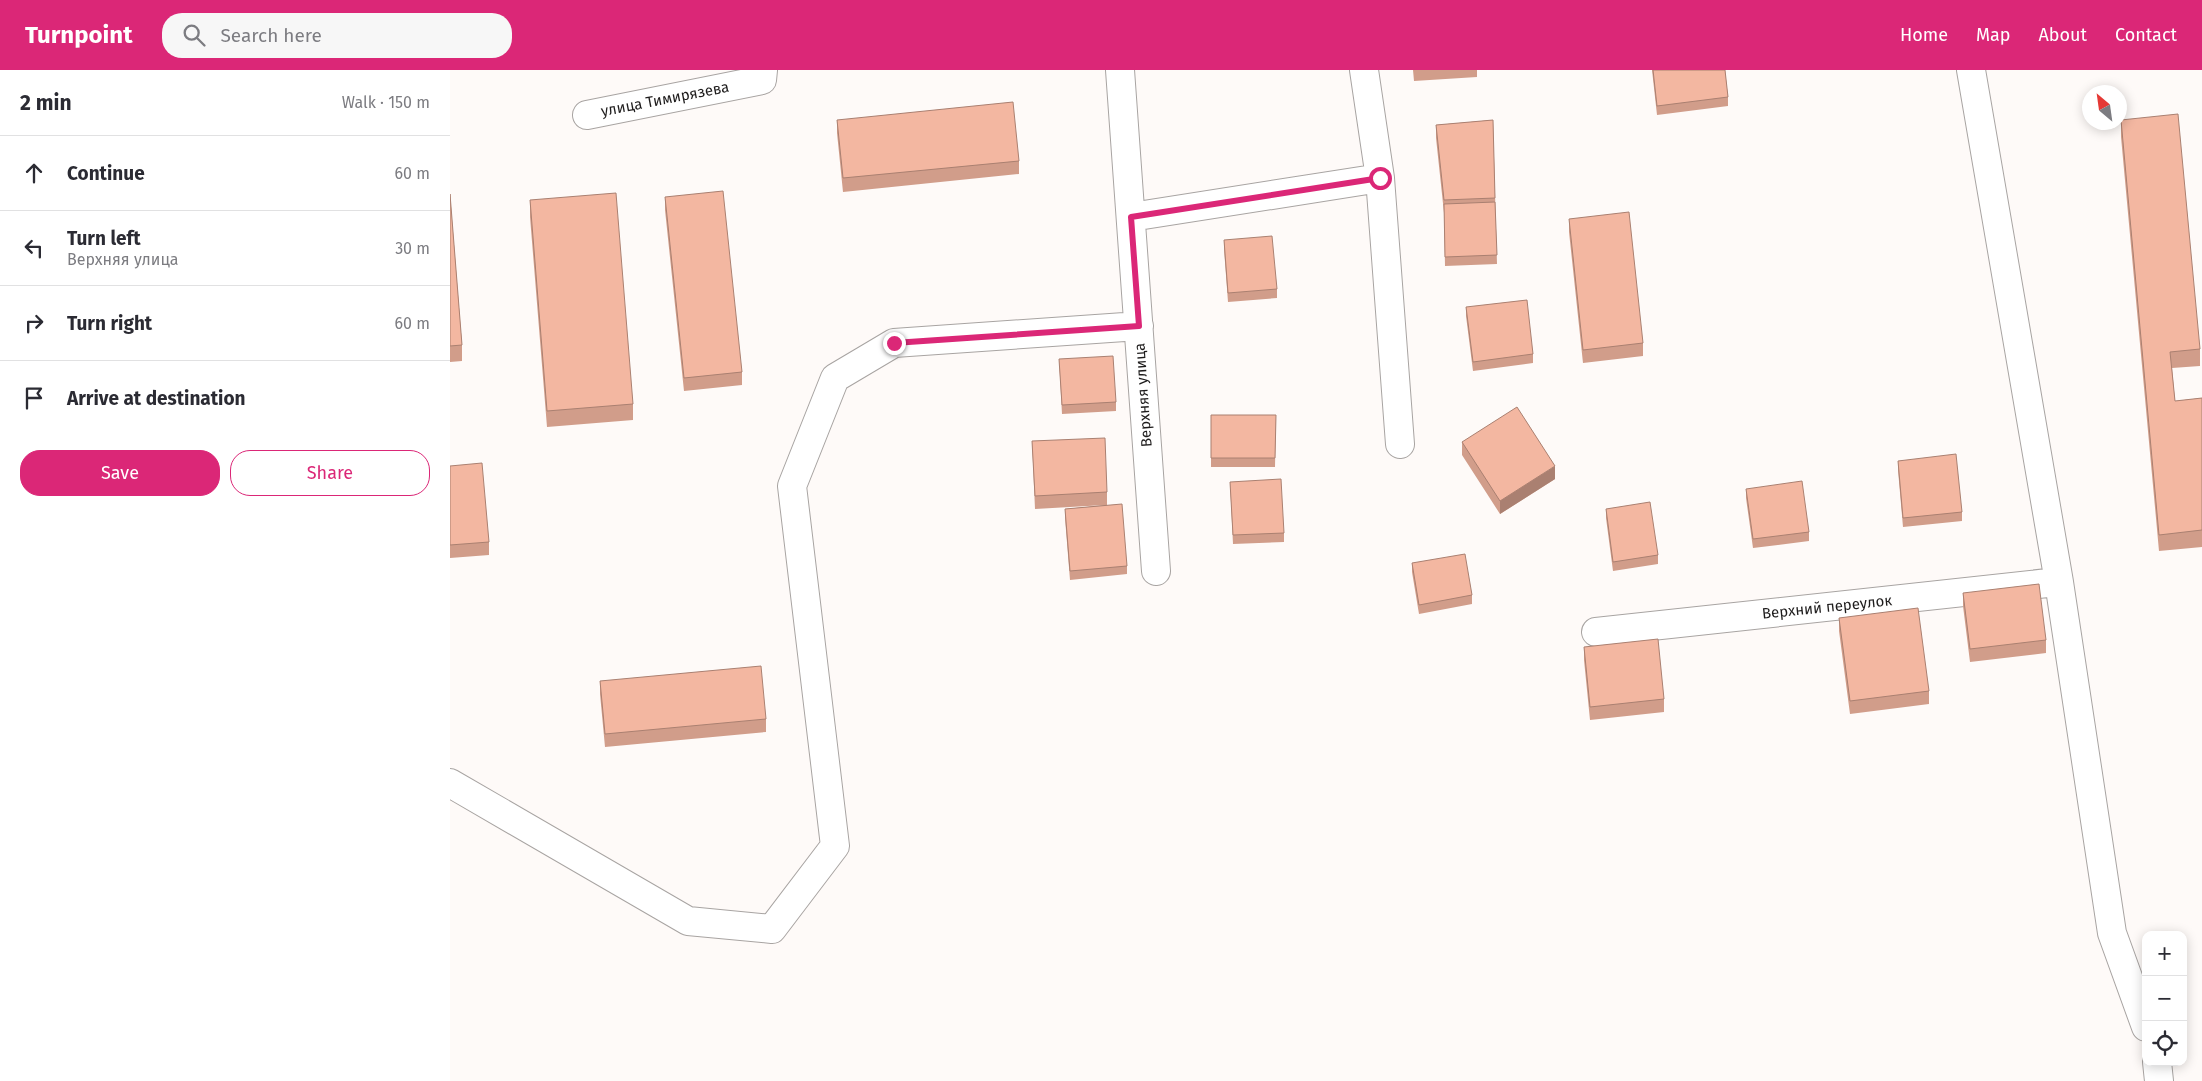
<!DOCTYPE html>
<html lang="en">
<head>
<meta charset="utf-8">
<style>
	:root { --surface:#fff; --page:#f7f7f7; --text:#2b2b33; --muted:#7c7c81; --line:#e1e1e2; --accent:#db2777 }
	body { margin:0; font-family:"Fira Sans",sans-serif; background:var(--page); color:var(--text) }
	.controls { position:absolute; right:15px; bottom:15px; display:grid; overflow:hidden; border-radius:10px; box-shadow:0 2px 12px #0003 }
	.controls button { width:45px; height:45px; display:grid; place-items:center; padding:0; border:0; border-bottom:1px solid var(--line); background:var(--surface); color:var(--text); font:25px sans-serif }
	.compass { position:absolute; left:1632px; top:15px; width:45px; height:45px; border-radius:50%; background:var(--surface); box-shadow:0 2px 12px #0003; rotate:331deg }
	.stop { position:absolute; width:15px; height:15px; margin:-11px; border:4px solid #db2777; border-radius:50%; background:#fff }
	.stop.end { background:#db2777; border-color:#fff; box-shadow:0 1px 5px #0008 }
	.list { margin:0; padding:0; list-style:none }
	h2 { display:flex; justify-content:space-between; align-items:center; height:65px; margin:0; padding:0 20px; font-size:21px }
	h2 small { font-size:16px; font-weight:400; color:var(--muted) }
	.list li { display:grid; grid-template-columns:32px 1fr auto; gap:15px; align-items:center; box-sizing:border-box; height:75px; padding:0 20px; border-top:1px solid var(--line) }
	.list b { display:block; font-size:19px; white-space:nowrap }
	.list p { margin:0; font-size:16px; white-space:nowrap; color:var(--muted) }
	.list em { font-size:16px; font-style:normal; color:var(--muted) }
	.actions { display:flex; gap:10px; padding:15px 20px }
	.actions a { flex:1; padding:11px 0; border:1px solid var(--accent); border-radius:20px; text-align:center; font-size:18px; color:var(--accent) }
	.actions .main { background:var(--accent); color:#fff }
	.icon { flex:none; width:28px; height:28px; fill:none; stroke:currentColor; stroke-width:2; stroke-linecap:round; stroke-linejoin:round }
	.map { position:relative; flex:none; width:1752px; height:1011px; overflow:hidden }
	header { display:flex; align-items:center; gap:30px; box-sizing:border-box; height:70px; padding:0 25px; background:var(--accent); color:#fff }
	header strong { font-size:24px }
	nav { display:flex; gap:28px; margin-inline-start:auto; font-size:18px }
	.search { width:350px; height:45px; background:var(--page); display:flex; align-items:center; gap:12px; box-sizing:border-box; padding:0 18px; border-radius:20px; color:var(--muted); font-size:19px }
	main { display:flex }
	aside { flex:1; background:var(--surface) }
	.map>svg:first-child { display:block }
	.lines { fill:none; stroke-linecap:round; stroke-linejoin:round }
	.minor-casing { stroke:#a8a4a2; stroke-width:30 }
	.minor { stroke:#fff; stroke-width:28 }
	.wall { fill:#d19d8a }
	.shaded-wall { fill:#aa8071 }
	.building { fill:#f3b7a1; stroke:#aa8071 }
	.route { stroke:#db2777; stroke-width:6 }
	.labels { text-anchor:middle; stroke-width:4.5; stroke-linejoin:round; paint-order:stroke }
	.street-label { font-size:15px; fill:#1e1c1c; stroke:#fff }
</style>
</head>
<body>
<header>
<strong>Turnpoint</strong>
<div class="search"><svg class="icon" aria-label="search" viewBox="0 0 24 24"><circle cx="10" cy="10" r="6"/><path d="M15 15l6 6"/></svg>Search here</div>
<nav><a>Home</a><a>Map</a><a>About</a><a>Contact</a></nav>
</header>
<main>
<aside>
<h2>2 min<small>Walk · 150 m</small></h2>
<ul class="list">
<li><svg class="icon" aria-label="ahead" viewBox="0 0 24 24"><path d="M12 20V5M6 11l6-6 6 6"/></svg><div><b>Continue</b></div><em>60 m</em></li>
<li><svg class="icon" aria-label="left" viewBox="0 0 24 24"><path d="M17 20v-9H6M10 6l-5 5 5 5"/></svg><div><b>Turn left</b><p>Верхняя улица</p></div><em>30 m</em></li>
<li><svg class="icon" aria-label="right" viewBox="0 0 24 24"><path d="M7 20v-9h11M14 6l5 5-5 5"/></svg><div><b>Turn right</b></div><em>60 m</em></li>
<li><svg class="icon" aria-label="arrive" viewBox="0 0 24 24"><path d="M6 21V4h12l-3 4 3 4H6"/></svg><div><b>Arrive at destination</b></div></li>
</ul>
<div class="actions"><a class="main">Save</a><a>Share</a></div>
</aside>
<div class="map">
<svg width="1752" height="1011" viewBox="0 0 1752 1011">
	<rect width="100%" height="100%" fill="#fefaf8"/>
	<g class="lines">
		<defs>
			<path id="minor" d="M670,0L706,501
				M914,0L930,108L950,374
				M1521,0L1609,512L1662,863L1696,957
				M137,45L312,10L313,0
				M681,147L930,108
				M1146,562L1607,512
				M0,713L238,851L322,859L385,776L342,416L385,308L444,273L689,256
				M1707,992L1709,1011"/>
		</defs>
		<use href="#minor" class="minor-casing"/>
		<use href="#minor" class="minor"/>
	</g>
	<path class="wall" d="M963,0H1027V7L964,11Z
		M1202,0H1275L1278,27V36L1207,45Z
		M387,50L569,91V104L393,122L387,63Z
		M1043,50L1047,194L995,196L994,143L986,68V55Z
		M1671,50L1750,279V296L1722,298L1725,331L1752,328V477L1709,481L1671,67Z
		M0,124L12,275V291L0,292Z
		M215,127L292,302V315L234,321L215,140Z
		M80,130L183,334V350L97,357L80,147Z
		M1119,149L1193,273V286L1133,293L1119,162Z
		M774,170L827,219V228L778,232L774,179Z
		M1016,237L1083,284V293L1023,301L1016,246Z
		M609,289L666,332V341L612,344Z
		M761,345H826L825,397H761Z
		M582,371L657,422V435L677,496V504L620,510L615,448V439L655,435L585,439Z
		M1012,372L1105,409L1050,444L1012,385Z
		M1448,391L1512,442V451L1453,457L1448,400Z
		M0,396L39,472V485L0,488Z
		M780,412L834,463V472L783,474Z
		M1296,419L1359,462V471L1303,478L1296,428Z
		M1156,439L1208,485V494L1163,501L1156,448Z
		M962,493L1022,525V534L969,544L962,502Z
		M1513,523L1596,570V583L1520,592L1513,536Z
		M1389,548L1479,621V634L1400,644L1389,561Z
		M1134,577L1214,629V642L1140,650L1134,590Z
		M150,611L316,649V662L155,677L150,624Z"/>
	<path class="shaded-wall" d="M1105,396V409L1050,444V431Z"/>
	<path class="building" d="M1203,0H1275L1278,27L1207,36Z
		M563,32L569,91L393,108L387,50Z
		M1728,44L1750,279L1720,282L1725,331L1752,328V460L1709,465L1671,50Z
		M1043,50L1045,128L994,130L986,55Z
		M273,121L292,302L234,308L215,127Z
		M166,123L183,334L97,341L80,130Z
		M0,124L12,275L0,276Z
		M1045,132L1047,185L995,187L994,134Z
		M1179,142L1193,273L1133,280L1119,149Z
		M822,166L827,219L778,223L774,170Z
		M1077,230L1083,284L1023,292L1016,237Z
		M663,286L666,332L612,335L609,289Z
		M1067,337L1105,396L1050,431L1012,372Z
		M761,345H826L825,388H761Z
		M655,368L657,422L585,426L582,371Z
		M1506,384L1512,442L1453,448L1448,391Z
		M32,393L39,472L0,475V396Z
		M831,409L834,463L783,465L780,412Z
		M1352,411L1359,462L1303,469L1296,419Z
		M1200,432L1208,485L1163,492L1156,439Z
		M672,434L677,496L620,501L615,439Z
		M1015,484L1022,525L969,535L962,493Z
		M1589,514L1596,570L1520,579L1513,523Z
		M1468,538L1479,621L1400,631L1389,548Z
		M1208,569L1214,629L1140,637L1134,577Z
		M311,596L316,649L155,664L150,611Z"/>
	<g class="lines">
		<path class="route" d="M444,273L689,256L681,147L930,108"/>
	</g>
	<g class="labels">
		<g class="street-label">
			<text transform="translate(215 29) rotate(-11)" y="5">улица Тимирязева</text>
			<text transform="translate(693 325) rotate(-94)" y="5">Верхняя улица</text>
			<text transform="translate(1377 537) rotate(-6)" y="5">Верхний переулок</text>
		</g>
	</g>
</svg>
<div class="controls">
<button>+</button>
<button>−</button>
<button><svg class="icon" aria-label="locate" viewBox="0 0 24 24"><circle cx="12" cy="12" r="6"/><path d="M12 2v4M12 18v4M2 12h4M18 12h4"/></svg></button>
</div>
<svg class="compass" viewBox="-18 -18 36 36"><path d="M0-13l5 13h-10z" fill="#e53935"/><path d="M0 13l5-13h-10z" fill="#7c7c81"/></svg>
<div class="stop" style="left:930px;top:108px"></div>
<div class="stop end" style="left:444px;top:273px"></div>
</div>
</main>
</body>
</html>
